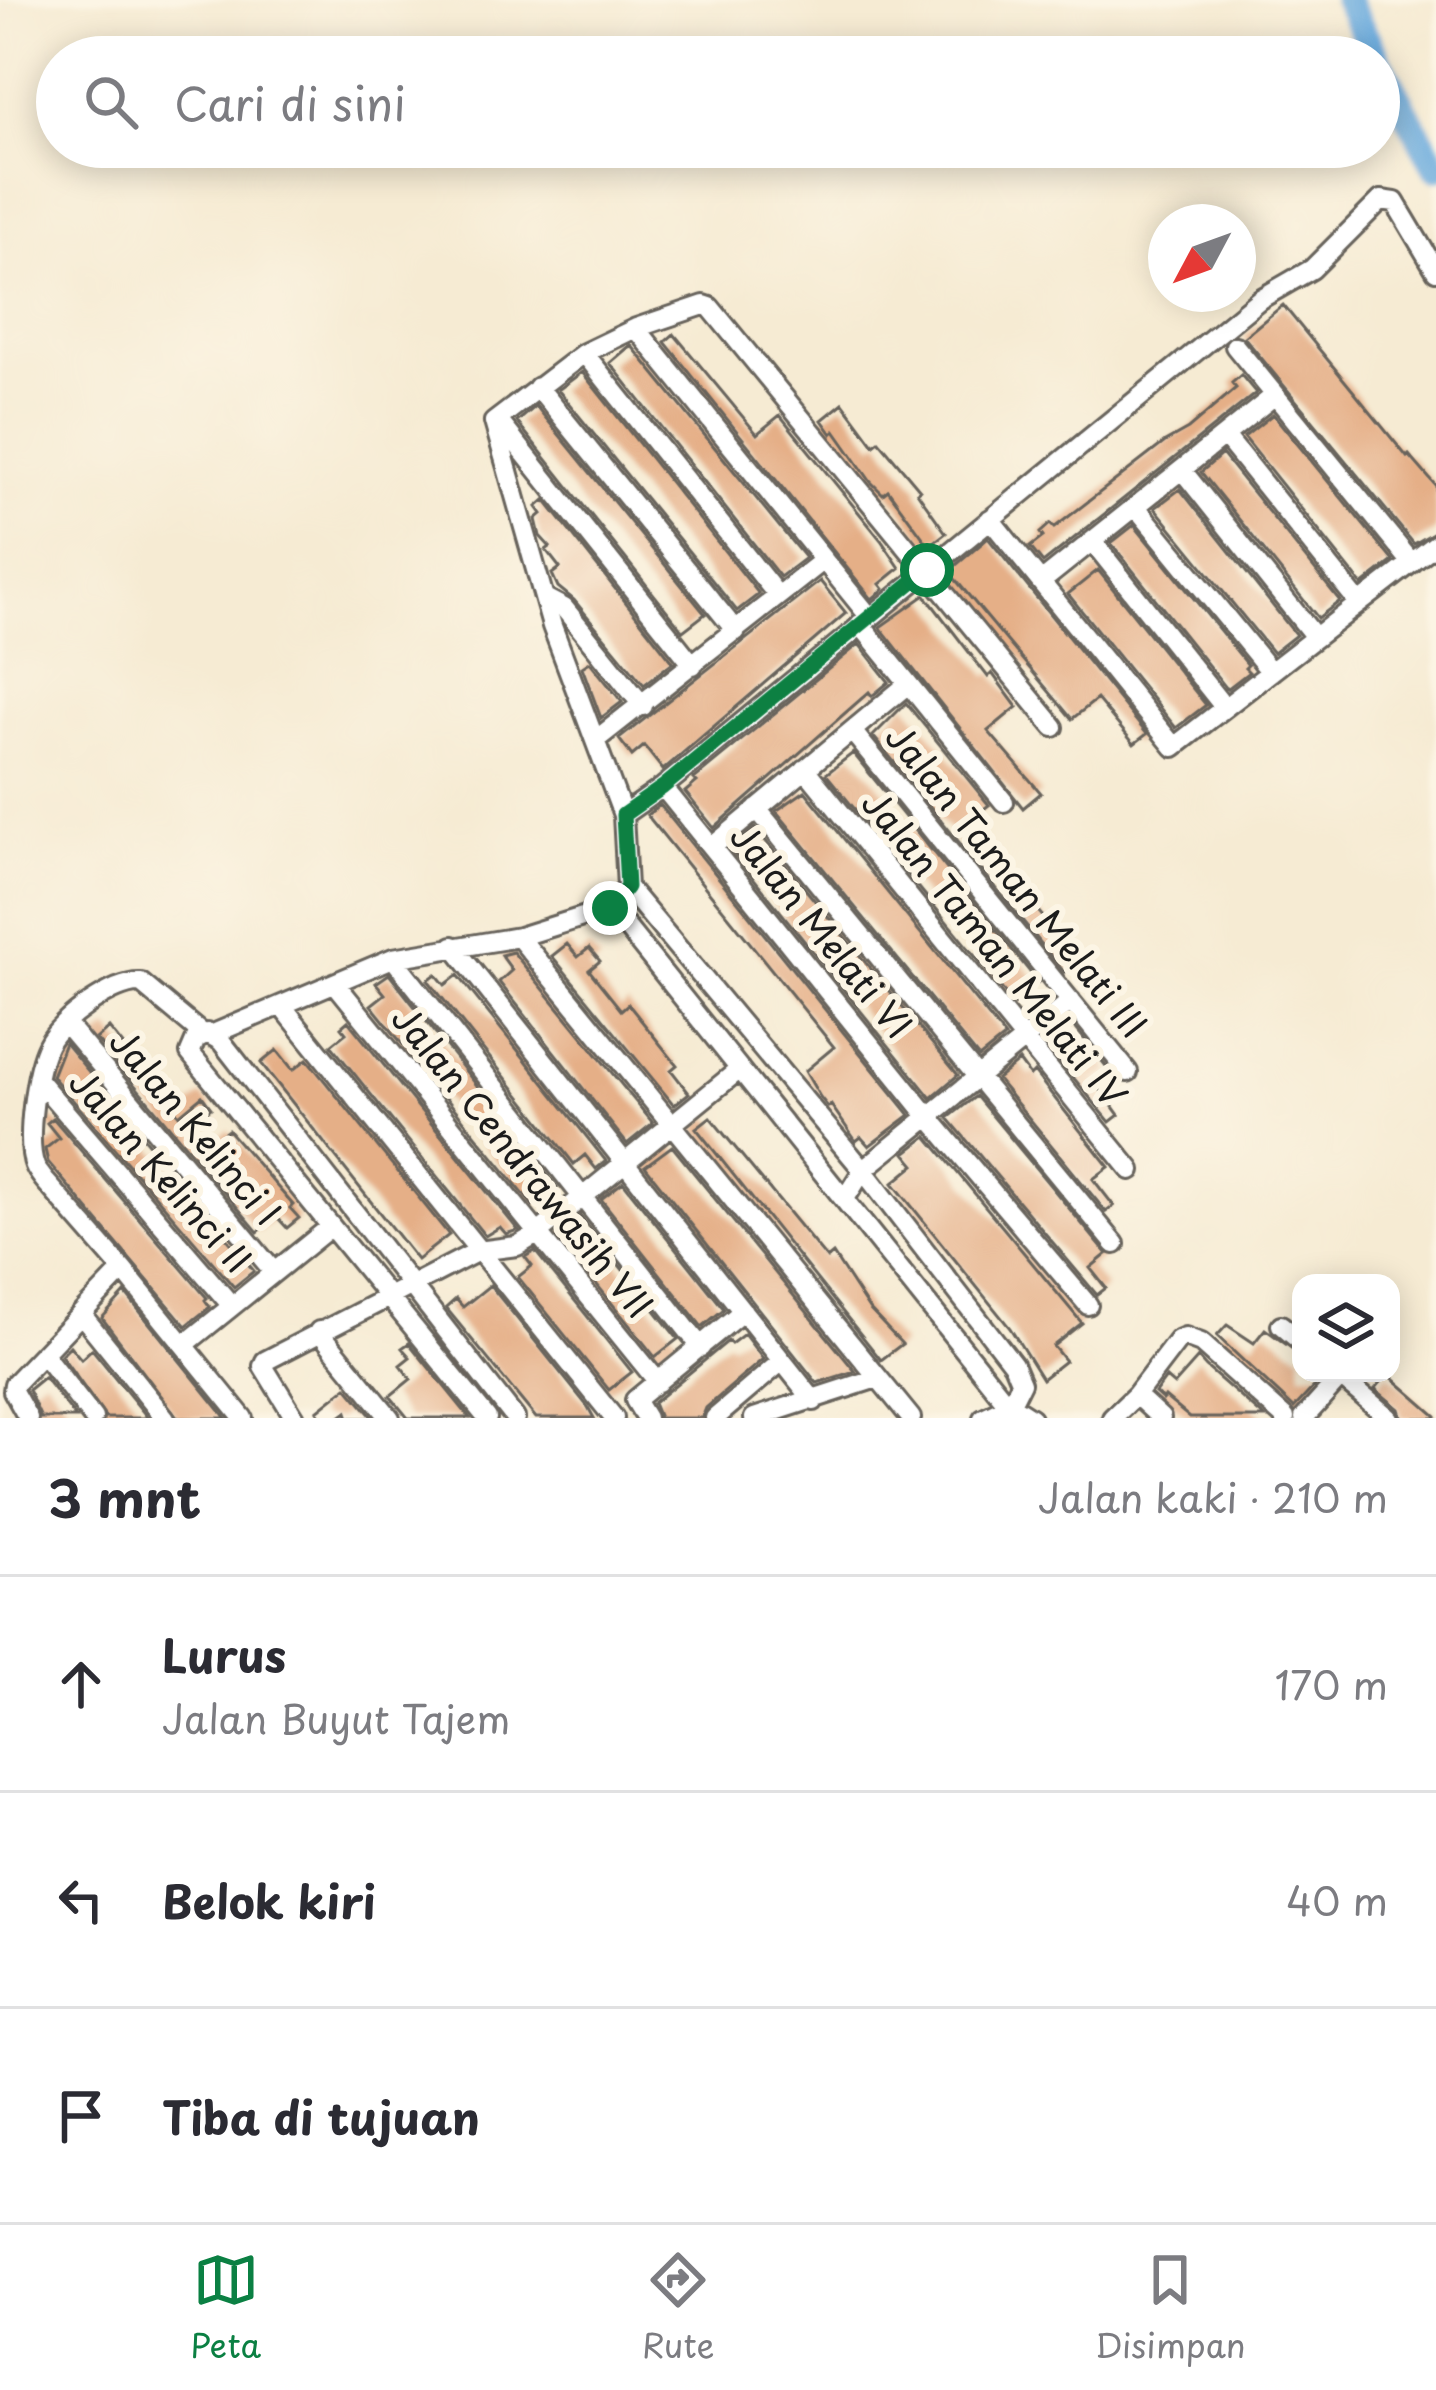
<!DOCTYPE html>
<html lang="id">
<head>
<meta charset="utf-8">
<style>
	:root { --surface:#fff; --page:#f7f7f7; --text:#2b2b33; --muted:#7c7c81; --line:#e1e1e2; --accent:#0b8043 }
	body { margin:0; font-family:"Playpen Sans",sans-serif; background:var(--page); color:var(--text) }
	.controls { position:absolute; right:36px; bottom:36px; display:grid; overflow:hidden; border-radius:24px; box-shadow:0 6px 30px #0003 }
	.controls button { width:108px; height:108px; display:grid; place-items:center; padding:0; border:0; border-bottom:3px solid var(--line); background:var(--surface); color:var(--text); font:60px sans-serif }
	.compass { position:absolute; left:1148px; top:204px; width:108px; height:108px; border-radius:50%; background:var(--surface); box-shadow:0 6px 30px #0003; rotate:229deg }
	.stop { position:absolute; width:36px; height:36px; margin:-27px; border:9px solid #0b8043; border-radius:50%; background:#fff }
	.stop.end { background:#0b8043; border-color:#fff; box-shadow:0 3px 12px #0008 }
	.list { margin:0; padding:0; list-style:none }
	h2 { display:flex; justify-content:space-between; align-items:center; height:156px; margin:0; padding:0 48px; font-size:51px }
	h2 small { font-size:39px; font-weight:400; color:var(--muted) }
	.list li { display:grid; grid-template-columns:78px 1fr auto; gap:36px; align-items:center; box-sizing:border-box; height:216px; padding:0 48px; border-top:3px solid var(--line) }
	.list b { display:block; font-size:45px; white-space:nowrap }
	.list p { margin:0; font-size:39px; white-space:nowrap; color:var(--muted) }
	.list em { font-size:39px; font-style:normal; color:var(--muted) }
	.icon { flex:none; width:66px; height:66px; fill:none; stroke:currentColor; stroke-width:2; stroke-linecap:round; stroke-linejoin:round }
	.map { position:relative; flex:none; width:1436px; height:1418px; overflow:hidden }
	.search { position:absolute; background:var(--surface); box-shadow:0 6px 30px #0003; left:36px; right:36px; top:36px; height:132px; display:flex; align-items:center; gap:30px; box-sizing:border-box; padding:0 42px; border-radius:66px; color:var(--muted); font-size:45px }
	.sheet { height:804px; background:var(--surface) }
	nav { display:flex; justify-content:space-around; align-items:center; box-sizing:border-box; height:168px; border-top:3px solid var(--line); background:var(--surface); font-size:33px; color:var(--muted) }
	nav a { display:grid; justify-items:center; gap:6px }
	nav .on { color:var(--accent) }
	.map>svg:first-child { display:block }
	.lines { fill:none; stroke-linecap:round; stroke-linejoin:round }
	.river { stroke:#6babde; stroke-width:27 }
	.building { fill:#e5af87 }
	.minor-casing { stroke:#68645c; stroke-width:24 }
	.minor { stroke:#fff; stroke-width:18 }
	.route { stroke:#0b8043; stroke-width:15 }
	.labels { text-anchor:middle; stroke-width:12; stroke-linejoin:round; paint-order:stroke }
	.street-label { font-size:36px; fill:#1c1c1c; stroke:#fcf5e5 }
</style>
</head>
<body>
<div class="map">
<svg width="1436" height="1418" viewBox="0 0 1436 1418">
	<rect width="100%" height="100%" fill="#fcf5e5"/>
	<filter id="ink" filterUnits="userSpaceOnUse"><feTurbulence type="fractalNoise" baseFrequency=".00833" numOctaves="2"/><feDisplacementMap in="SourceGraphic" scale="24" xChannelSelector="R" yChannelSelector="G"/><feConvolveMatrix kernelMatrix="1 2 1 2 8 2 1 2 1" color-interpolation-filters="sRGB"/></filter>
	<filter id="wash" filterUnits="userSpaceOnUse"><feTurbulence type="fractalNoise" baseFrequency=".004" numOctaves="4" result="noise"/><feDisplacementMap in="SourceGraphic" scale="48" xChannelSelector="R" yChannelSelector="G"/><feGaussianBlur stdDeviation="2.7" result="paint"/><feColorMatrix in="noise" values="0 0 0 0 0 0 0 0 0 0 0 0 0 0 0 0 0 1.4 0 .05"/><feComposite in="paint" operator="in"/></filter>
	<g filter="url(#wash)">
		<rect width="100%" height="100%" fill="#f6ebd3"/>
		<g class="lines">
			<path class="river" d="M1346,0L1377,57
				M1379,61L1436,167"/>
		</g>
		<g id="blocks">
			<path class="building" d="M1283,305L1407,457L1409,455L1436,486V531L1414,544L1244,337Z
				M674,334L757,434L780,415L881,540L900,568L880,584L884,589L872,599L665,342Z
				M631,345L805,558L780,577L610,363Z
				M582,372L759,594L737,611L558,390Z
				M1241,375L1256,393L1043,563L1030,547L1043,537L1040,533L1050,524L1054,528L1165,442L1188,429L1236,388L1232,383Z
				M843,403L874,445L879,441L920,490L917,492L946,533L929,546L888,490L883,494L871,482L835,431L832,434L822,420Z
				M536,406L705,614L683,631L517,422Z
				M1273,414L1393,561L1362,585L1244,437Z
				M1222,454L1340,601L1318,618L1201,472Z
				M1180,489L1296,635L1273,653L1155,508Z
				M545,500L673,662L644,685L574,600L558,587L552,574L560,568L546,550L550,547L540,536L536,519L542,514L537,507Z
				M1134,525L1248,665L1245,668L1249,672L1227,689L1111,543Z
				M988,538L1147,734L1134,744L1097,699L1072,719L955,579L949,571Z
				M1098,570L1206,705L1176,728L1068,594Z
				M820,581L846,613L663,770L644,746L632,756L619,739Z
				M925,595L988,677L992,673L1017,707L988,731L1041,793L1023,808L880,627Z
				M859,644L889,682L872,696L869,692L714,828L685,792L697,782L694,779Z
				M590,662L622,702L601,718L582,667Z
				M906,703L989,805L964,824L1079,959L1064,972L873,736Z
				M853,753L1038,982L1014,1004L826,774Z
				M805,791L1005,1037L979,1058L776,811Z
				M660,805L910,1115L869,1146L861,1137L856,1141L831,1105L828,1107L820,1097L805,1071L834,1047L647,815Z
				M755,828L958,1075L931,1098L730,849Z
				M567,944L578,957L589,948L600,961L589,970L621,1010L628,1004L677,1065L671,1070L689,1093L674,1105L552,956Z
				M513,952L653,1123L627,1144L499,982L512,970L501,955Z
				M389,974L557,1187L533,1206L371,1005L385,994L376,983Z
				M436,974L445,985L458,975L606,1161L596,1169L585,1155L574,1164L428,980Z
				M1069,1020L1110,1071L1095,1082L1119,1115L1110,1122L1043,1041Z
				M348,1021L518,1230L506,1234L500,1227L485,1236L331,1045L346,1033L341,1027Z
				M109,1028L179,1115L202,1096L211,1108L189,1126L206,1147L228,1130L293,1205L290,1208L299,1218L287,1228L277,1217L258,1232L96,1039Z
				M65,1043L254,1271L234,1287L52,1076Z
				M277,1050L293,1070L307,1059L449,1235L417,1260L261,1063Z
				M1019,1061L1030,1076L1034,1072L1109,1167L1093,1179L1114,1206L1106,1212L997,1079Z
				M976,1096L1107,1254L1090,1268L1106,1288L1097,1295L948,1118Z
				M710,1117L827,1259L833,1254L869,1309L902,1344L881,1360L696,1128Z
				M53,1118L207,1298L205,1300L210,1307L186,1326L48,1162L45,1149L59,1138L47,1123Z
				M927,1136L1082,1323L1053,1346L1065,1361L1042,1379L1010,1328L893,1183L915,1165L905,1153Z
				M672,1146L855,1371L817,1383L645,1166Z
				M623,1182L724,1309L702,1327L601,1199Z
				M580,1216L678,1339L655,1357L557,1235Z
				M535,1251L632,1372L609,1390L518,1277L532,1266L525,1257Z
				M490,1285L588,1407L594,1418H536L446,1308L456,1299L463,1307Z
				M125,1293L226,1418H178L102,1318Z
				M1227,1325L1254,1343L1265,1329L1301,1355V1373H1323V1377L1294,1408L1217,1336Z
				M744,1334L763,1359L706,1408L702,1418H659L653,1403L728,1341L731,1344Z
				M409,1343L470,1418H408L390,1396L411,1379L400,1365L410,1357L402,1348Z
				M70,1346L81,1359L92,1349L148,1418H106L61,1355Z
				M1198,1358L1206,1367L1265,1418H1190L1165,1397L1163,1400L1155,1393L1166,1378L1174,1385Z
				M1388,1374L1436,1416V1418H1402L1399,1409L1375,1389Z
				M44,1377L76,1418H41L28,1390Z
				M347,1387L373,1418H349L347,1412L339,1418H322L317,1411Z"/>
		</g>
	</g>
	<g filter="url(#ink)">
		<use href="#blocks" fill-opacity="0" stroke="#68645c" stroke-width="3"/>
		<g class="lines">
			<defs>
				<path id="minor" d="M636,328L869,616
					M1235,346L1412,563
					M584,353L778,596
					M538,387L736,631
					M498,420L693,665
					M1225,436L1359,603
					M1182,470L1315,637
					M1136,507L1271,672
					M990,519L1174,747L1436,544
					M1093,542L1224,707
					M1041,582L1275,395
					M545,598L564,608L643,706
					M860,624L1004,802
					M852,731L1128,1072
					M597,739L824,560
					M805,769L1131,1170
					M663,787L928,1116L1088,1305
					M757,809L1115,1244
					M623,815L663,787L1260,299L1312,269L1381,200L1395,202L1436,271
					M712,847L908,684
					M627,887L863,1170L1013,1364L1021,1383L1010,1405L983,1418
					M611,908L1006,1402L1031,1418
					M519,937L911,1418
					M453,946L814,1401
					M393,958L701,1347
					M335,983L658,1382
					M282,1006L614,1418
					M66,1024L274,1272
					M202,1034L141,983C114,981 60,1020 48,1044C36,1067 25,1141 35,1166C35,1168 45,1181 46,1182L123,1270L243,1418
					M213,1034L393,958L519,937L611,908L627,887L623,815L552,626L494,422L584,353L636,328L704,305L710,307L1054,727
					M38,1080L232,1306
					M846,1197L863,1170L1071,1001
					M82,1315L165,1418
					M1281,1325L1301,1342
					M319,1331L390,1418
					M184,1345L329,1228
					M44,1355L93,1418
					M1336,1373L1389,1418
					M1136,1395L1178,1340L1185,1337L1201,1343L1285,1418
					M28,1418L13,1391L14,1384L123,1270
					M295,1418L263,1366L265,1361L478,1251L517,1246L537,1234L740,1069
					M487,1418L190,1053L196,1039L207,1033L221,1041L515,1418
					M646,1418L635,1400L743,1311
					M715,1418L782,1361
					M754,1418L877,1378
					M1112,1418L1136,1395L1161,1418
					M1304,1418L1341,1377"/>
			</defs>
			<use href="#minor" class="minor-casing"/>
			<use href="#minor" class="minor"/>
		</g>
	</g>
	<g class="lines" filter="url(#ink)">
		<path class="route" d="M610,908L627,887L623,815L663,787L927,570"/>
	</g>
	<g class="labels">
		<g class="street-label">
			<text transform="translate(1016 881) rotate(51)" y="13">Jalan Taman Melati III</text>
			<text transform="translate(821 931) rotate(51)" y="13">Jalan Melati VI</text>
			<text transform="translate(994 949) rotate(51)" y="13">Jalan Taman Melati IV</text>
			<text transform="translate(195 1127) rotate(50)" y="13">Jalan Kelinci I</text>
			<text transform="translate(522 1162) rotate(51)" y="13">Jalan Cendrawasih VII</text>
			<text transform="translate(160 1171) rotate(49)" y="13">Jalan Kelinci II</text>
		</g>
	</g>
</svg>
<div class="controls">
<button><svg class="icon" aria-label="layers" viewBox="0 0 24 24"><path d="M12 4l9 5-9 5-9-5zM3 14l9 5 9-5"/></svg></button>
</div>
<svg class="compass" viewBox="-18 -18 36 36"><path d="M0-13l5 13h-10z" fill="#e53935"/><path d="M0 13l5-13h-10z" fill="#7c7c81"/></svg>
<div class="stop" style="left:927px;top:570px"></div>
<div class="stop end" style="left:610px;top:908px"></div>
<div class="search"><svg class="icon" aria-label="search" viewBox="0 0 24 24"><circle cx="10" cy="10" r="6"/><path d="M15 15l6 6"/></svg>Cari di sini</div>
</div>
<section class="sheet">
<h2>3 mnt<small>Jalan kaki · 210 m</small></h2>
<ul class="list">
<li><svg class="icon" aria-label="ahead" viewBox="0 0 24 24"><path d="M12 20V5M6 11l6-6 6 6"/></svg><div><b>Lurus</b><p>Jalan Buyut Tajem</p></div><em>170 m</em></li>
<li><svg class="icon" aria-label="left" viewBox="0 0 24 24"><path d="M17 20v-9H6M10 6l-5 5 5 5"/></svg><div><b>Belok kiri</b></div><em>40 m</em></li>
<li><svg class="icon" aria-label="arrive" viewBox="0 0 24 24"><path d="M6 21V4h12l-3 4 3 4H6"/></svg><div><b>Tiba di tujuan</b></div></li>
</ul>
</section>
<nav>
<a class="on"><svg class="icon" aria-label="map" viewBox="0 0 24 24"><path d="M3 6l6-2 6 2 6-2v14l-6 2-6-2-6 2zM9 4v14M15 6v14"/></svg>Peta</a>
<a><svg class="icon" aria-label="directions" viewBox="0 0 24 24"><path d="M12 3l9 9-9 9-9-9zM9 14v-3h6M13 9l2 2-2 2"/></svg>Rute</a>
<a><svg class="icon" aria-label="saved" viewBox="0 0 24 24"><path d="M7 4h10v16l-5-4-5 4z"/></svg>Disimpan</a>
</nav>
</body>
</html>
